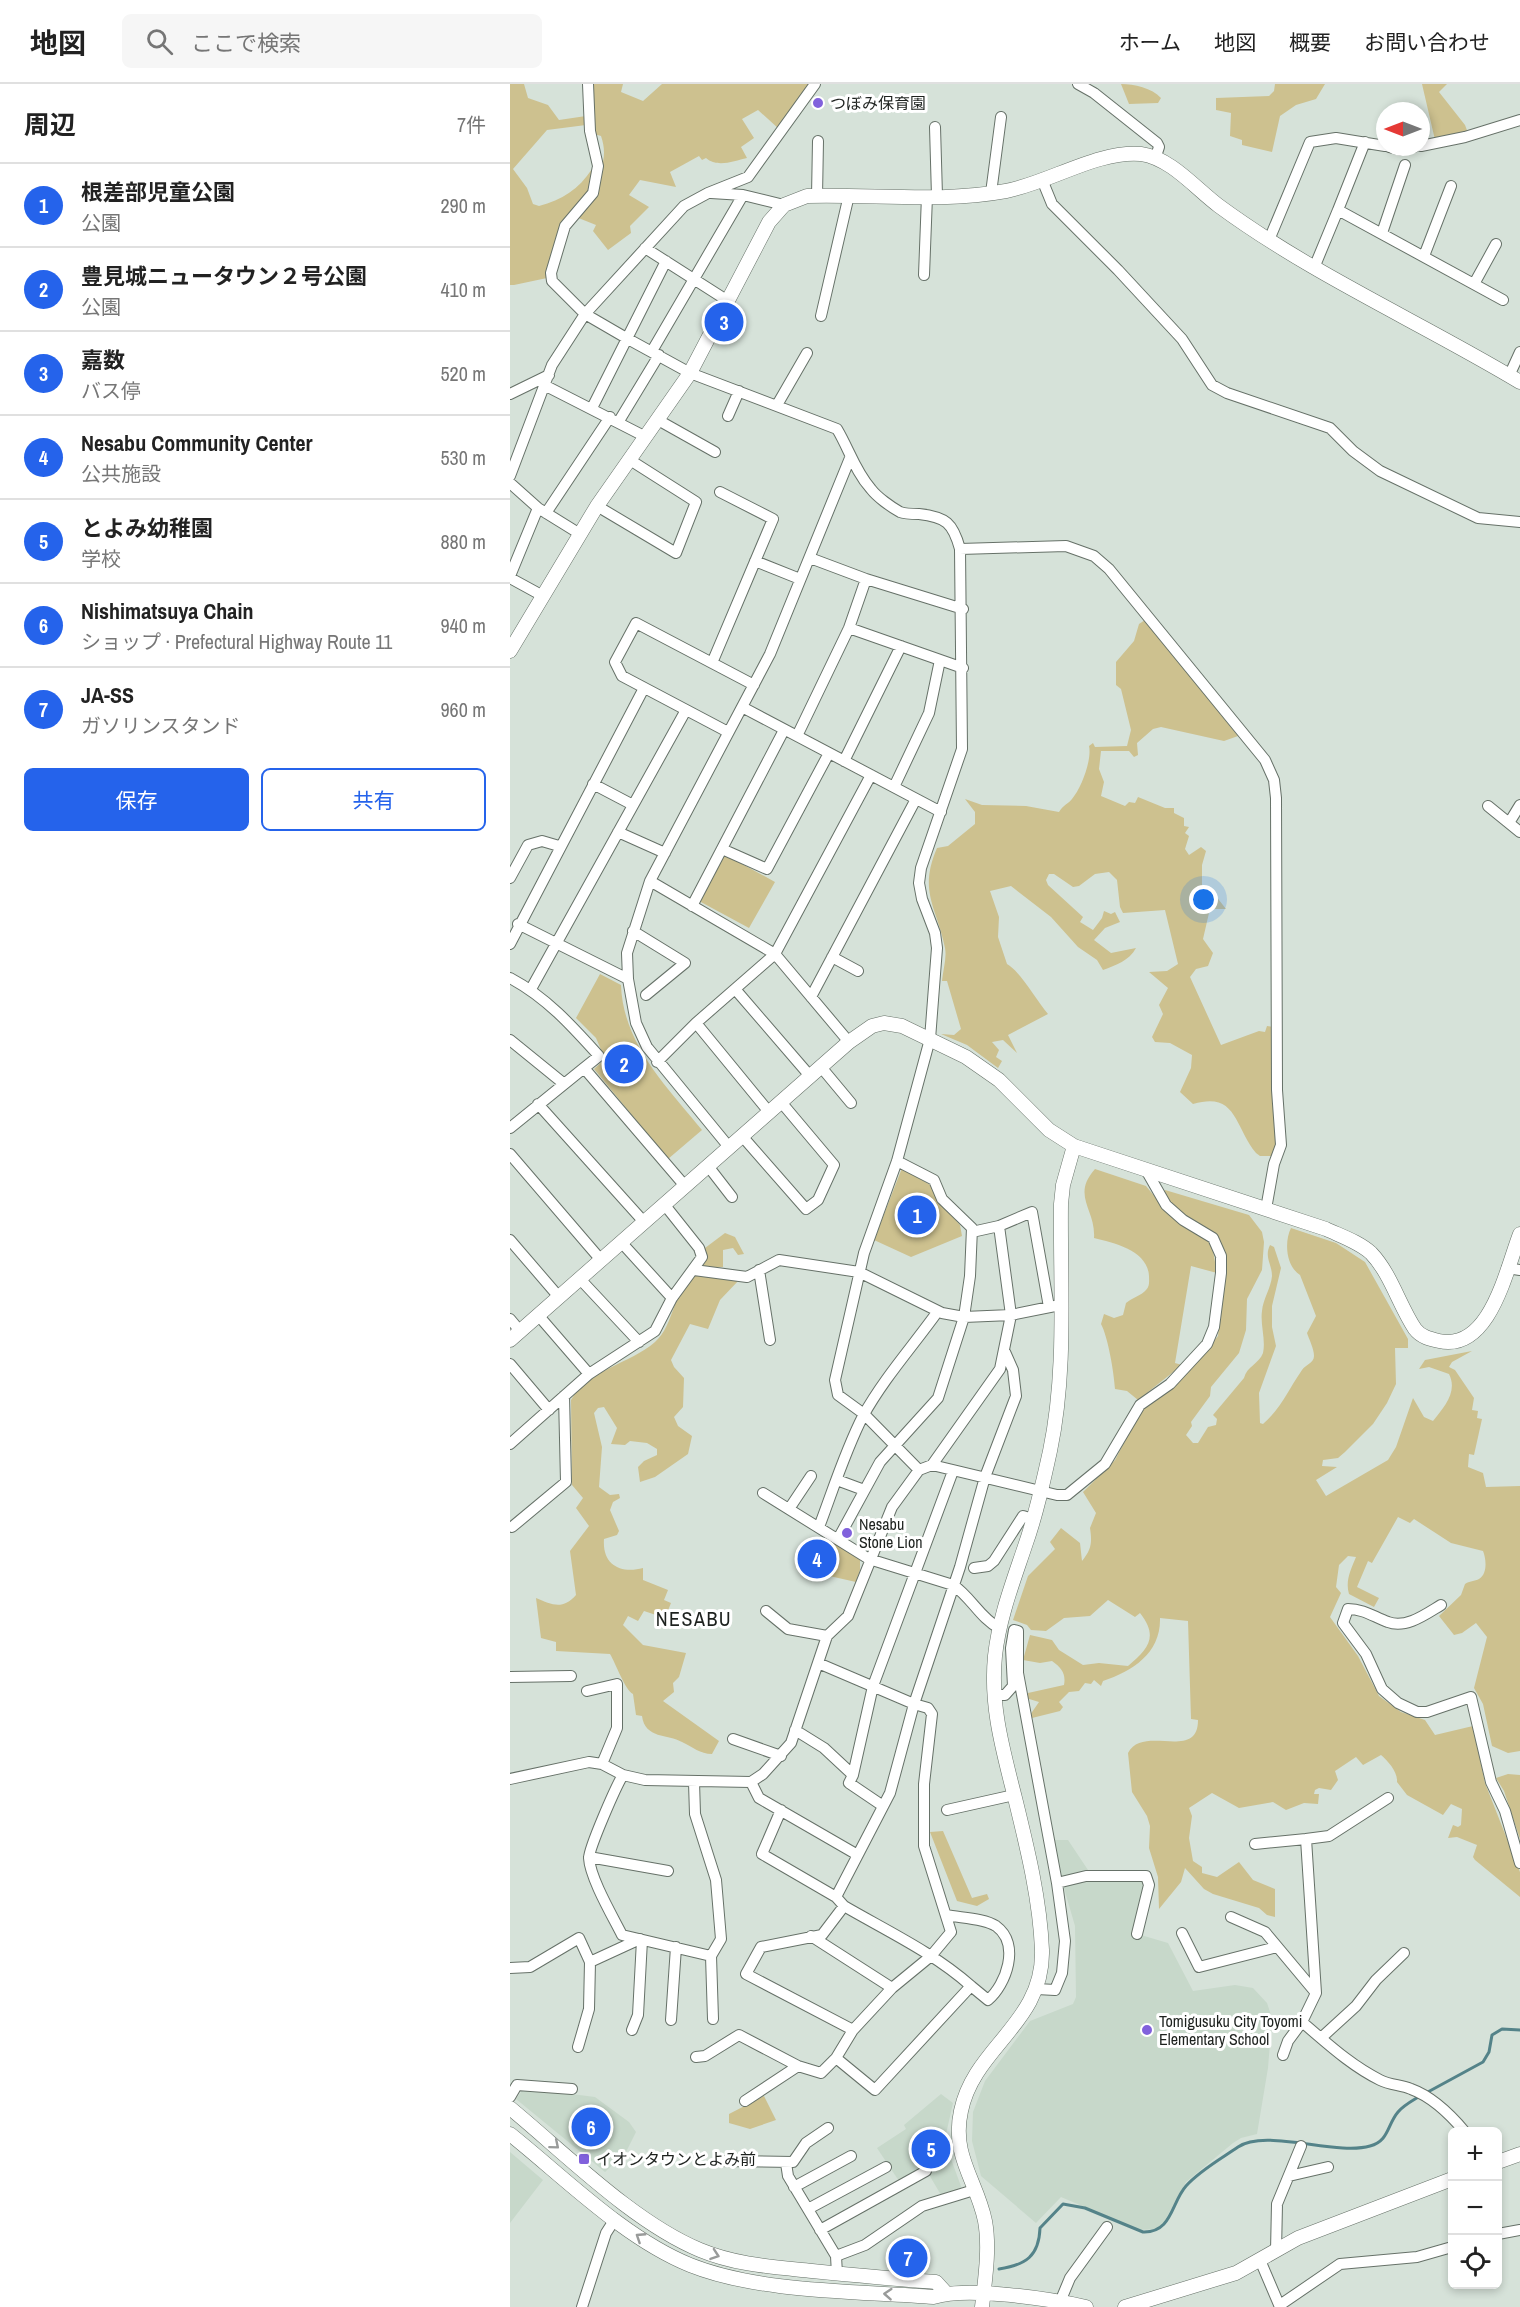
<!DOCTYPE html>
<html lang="ja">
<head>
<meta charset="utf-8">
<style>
	:root { --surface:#fff; --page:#f6f6f6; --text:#222; --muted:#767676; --line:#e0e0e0; --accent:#2563eb }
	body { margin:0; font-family:"Archivo Narrow","Noto Sans JP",sans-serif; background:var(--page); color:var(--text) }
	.controls { position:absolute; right:18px; bottom:18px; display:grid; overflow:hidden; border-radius:9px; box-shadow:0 3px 9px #0003 }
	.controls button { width:54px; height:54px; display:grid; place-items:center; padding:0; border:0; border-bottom:2px solid var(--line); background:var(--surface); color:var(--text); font:30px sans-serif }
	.compass { position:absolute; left:866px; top:18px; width:54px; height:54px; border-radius:50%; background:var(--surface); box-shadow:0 3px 9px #0003; rotate:270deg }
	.you { position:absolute; left:694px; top:816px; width:21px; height:21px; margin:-15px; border:4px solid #fff; border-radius:50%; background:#1a73e8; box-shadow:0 0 0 9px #1a73e833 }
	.badge { display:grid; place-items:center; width:39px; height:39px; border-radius:50%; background:var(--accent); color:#fff; font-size:20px; font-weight:700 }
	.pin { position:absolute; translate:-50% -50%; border:3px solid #fff; box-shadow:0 2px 6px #0006 }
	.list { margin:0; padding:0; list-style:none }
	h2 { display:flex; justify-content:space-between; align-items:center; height:78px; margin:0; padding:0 24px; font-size:26px }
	h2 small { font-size:20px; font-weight:400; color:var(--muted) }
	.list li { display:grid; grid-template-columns:39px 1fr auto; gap:18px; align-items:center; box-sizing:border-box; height:84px; padding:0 24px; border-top:2px solid var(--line) }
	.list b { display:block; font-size:22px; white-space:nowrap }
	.list p { margin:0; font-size:20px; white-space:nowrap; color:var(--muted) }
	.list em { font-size:20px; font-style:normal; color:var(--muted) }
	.actions { display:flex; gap:12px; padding:18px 24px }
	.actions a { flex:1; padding:14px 0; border:2px solid var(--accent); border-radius:9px; text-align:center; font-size:21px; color:var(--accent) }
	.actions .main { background:var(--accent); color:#fff }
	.icon { flex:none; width:33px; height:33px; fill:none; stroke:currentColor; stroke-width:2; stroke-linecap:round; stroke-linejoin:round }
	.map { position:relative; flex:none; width:1010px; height:2223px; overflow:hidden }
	header { display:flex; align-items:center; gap:36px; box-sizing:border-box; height:84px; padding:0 30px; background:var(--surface); border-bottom:2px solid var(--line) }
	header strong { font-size:28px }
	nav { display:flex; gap:33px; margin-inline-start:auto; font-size:21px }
	.search { width:420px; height:54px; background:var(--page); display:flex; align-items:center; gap:15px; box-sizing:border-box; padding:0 21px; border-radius:9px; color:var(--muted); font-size:22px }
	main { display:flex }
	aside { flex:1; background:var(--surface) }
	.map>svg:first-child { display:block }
	.built { fill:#c7d8ca }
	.green { fill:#cdc18f }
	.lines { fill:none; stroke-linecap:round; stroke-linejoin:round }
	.stream { stroke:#548389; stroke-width:3 }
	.street-casing { stroke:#667168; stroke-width:12 }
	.secondary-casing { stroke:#667168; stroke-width:15 }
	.street { stroke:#fff; stroke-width:10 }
	.secondary { stroke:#fff; stroke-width:14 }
	.oneway { stroke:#999b9a }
	.poi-dot { fill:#8161dc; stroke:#fff; stroke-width:2 }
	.labels { text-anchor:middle; stroke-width:6; stroke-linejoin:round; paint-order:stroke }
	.poi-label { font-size:16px; fill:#1d211e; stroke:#fff; text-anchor:start }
	.quarter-label { font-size:20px; letter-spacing:1.5px; fill:#1d211e; stroke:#fff }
</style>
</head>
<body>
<header>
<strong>地図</strong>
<div class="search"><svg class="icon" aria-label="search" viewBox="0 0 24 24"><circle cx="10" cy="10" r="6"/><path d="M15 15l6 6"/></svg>ここで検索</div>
<nav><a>ホーム</a><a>地図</a><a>概要</a><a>お問い合わせ</a></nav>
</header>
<main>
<aside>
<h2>周辺<small>7件</small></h2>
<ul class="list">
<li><span class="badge">1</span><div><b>根差部児童公園</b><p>公園</p></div><em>290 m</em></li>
<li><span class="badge">2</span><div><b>豊見城ニュータウン２号公園</b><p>公園</p></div><em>410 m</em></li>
<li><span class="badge">3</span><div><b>嘉数</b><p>バス停</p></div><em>520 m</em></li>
<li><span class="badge">4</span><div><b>Nesabu Community Center</b><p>公共施設</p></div><em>530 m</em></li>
<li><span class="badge">5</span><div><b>とよみ幼稚園</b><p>学校</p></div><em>880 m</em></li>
<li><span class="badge">6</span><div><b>Nishimatsuya Chain</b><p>ショップ · Prefectural Highway Route 11</p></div><em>940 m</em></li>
<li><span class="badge">7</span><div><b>JA-SS</b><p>ガソリンスタンド</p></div><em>960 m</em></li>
</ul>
<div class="actions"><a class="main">保存</a><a>共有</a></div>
</aside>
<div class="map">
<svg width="1010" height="2223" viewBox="0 0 1010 2223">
	<rect width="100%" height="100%" fill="#d6e2d9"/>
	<path class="built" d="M540,1756H558L584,1795L629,1794L634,1800L624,1849L658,1859L683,1907L725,1901L743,1904L757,1919L762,1934L758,1984L747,2050L731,2054L723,2059L676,2098L653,2140L647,2145L629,2146L551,2113L526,2139L471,2092L462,2057L463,2028L475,1997L520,1937L563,1920L566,1913L565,1842Z
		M14,2004L85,2013L119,2038L126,2048L116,2068L95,2088L6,2015Z
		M431,2010L443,2019L434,2059L440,2060L441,2075L452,2105L431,2111L414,2082L389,2097L367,2064L396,2045L394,2041Z
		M0,2068L33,2096L0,2139Z"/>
	<path class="green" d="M0,0H14L18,14L38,21L49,36L76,32V41L37,46L3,85L17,104L23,120L29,122C52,116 69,105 82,85H91C95,73 95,64 91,52L84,50L81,0H113L111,8L133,17L152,0H301L269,45L248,26L232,35L244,54L231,63L237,74C224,77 207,84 196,74L192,76L189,72L160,88L166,103L130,96L119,111L139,123L120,142L121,149L98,166L83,147L86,141L66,133H56L37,194L4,201H0Z
		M611,0C624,0 642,4 651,14L648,19L619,20Z
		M765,0H815L806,15L786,21L770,32L762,68L732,61V56L720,52L721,29L706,26V14L759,12L764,7Z
		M912,0H937L929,8L955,41L958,49L925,56Z
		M635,536L728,652L714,657L651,643L643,645L627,659L628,671L624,673L619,667H591L589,685L594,698L591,712L615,722L619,718L625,719L628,713L655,724H664V729L674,734V742L679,743L675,749L679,752L675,765L679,771L691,763L696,767L692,781V802L702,807L716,825H703L699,829L693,855L703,869L698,882L686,885L680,893L711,961L749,947L755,948L757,942L763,943L767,1058L763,1072H750L746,1069C724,1042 727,1007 683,1020L670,1008L681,984L682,971L660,959L645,958L642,953L653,930L649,921L658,904L639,888L657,887L668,880L655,826L613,829L610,823L607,796L599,788L585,790L569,802L563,803L544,790H539L536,796L538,801L573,833L570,838L583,846L592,834L594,827L601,830L605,828L610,838L595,844L584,856L601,869L626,864C619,877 606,881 593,886L587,876L568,863L541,833L501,802L480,807L489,833L488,853L497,880C510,887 527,917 538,930L498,951L507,969L493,956L482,958L489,966L486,973L492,977L488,984L457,961L431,950L444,951L451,945L437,897H432C433,886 437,874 435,864C427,823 408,808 427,764L438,762L465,740V728L455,715L472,721L516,722L549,728C553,721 558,720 562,715C572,703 582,675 579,662L583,659L585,663L617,662L621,646L611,605L606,601V578L624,557L629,540Z
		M214,770L265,798L239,844L189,817Z
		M90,890L111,901C113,960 157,1003 192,1046L158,1075L84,985L95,975L86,954L66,934Z
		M392,1084L422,1102L431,1120L450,1141L452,1152L401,1173L364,1156Z
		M585,1085L636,1102L650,1119L664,1122L653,1109L655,1106L739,1131L752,1148L754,1158L752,1186L737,1215L736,1246L729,1269L701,1303L700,1312L681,1338L682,1342L676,1351L683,1359H688L698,1343L706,1341L707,1335L703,1331L734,1294C737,1282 749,1280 753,1269C756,1256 750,1240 752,1227C753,1215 761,1204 762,1192C762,1180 754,1173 760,1161L764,1163L771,1184L762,1222V1243L766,1262L749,1309L750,1339L753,1340C773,1322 778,1306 792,1286C795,1281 804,1279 804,1272C804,1265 799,1255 797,1249L806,1232L790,1191C776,1182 774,1158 781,1144L826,1159L855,1178L898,1255V1264H885L886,1300L877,1319L863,1340L835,1368L828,1374L813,1376L812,1382L827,1383L806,1396L816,1412L878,1376L886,1363L903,1314L914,1333L923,1337C934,1323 948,1308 939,1290L919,1283L909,1285L915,1276L962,1267L942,1278L939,1283L945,1286L964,1314L962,1326L968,1327L967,1334L972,1335L964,1371L959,1370L958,1383L973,1389L976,1403L1010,1402V1667L998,1669L982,1662L973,1620L964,1604L977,1553L966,1539L952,1549L944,1551L929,1532L951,1511L955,1500C959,1497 965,1497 969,1495C978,1490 976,1474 973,1467L941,1459L904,1435L900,1439L888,1433L862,1479L858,1477L847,1503L869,1514L864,1523L839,1510C835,1497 841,1485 846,1473L838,1472L829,1481L826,1503L831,1509L820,1533L848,1572L869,1612L891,1628L915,1636L925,1651L963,1642L975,1699L1010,1788V1813L965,1776L963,1773L967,1761L947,1753L938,1754L943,1741L948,1743L951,1741L952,1725L941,1720L933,1731L897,1711L887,1698C888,1688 878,1677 871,1671L853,1681L846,1673L825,1687L828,1696L821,1706L809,1704L805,1706L804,1710H809L808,1720L794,1719L776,1726L763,1718L729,1724L702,1709L679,1724L682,1732L679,1754L683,1777L692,1783V1789L707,1793L729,1778L743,1796L765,1805V1833L757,1831L749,1824L703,1810L694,1805L675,1784L671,1798L649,1825L648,1793L639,1764L640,1742L637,1732L622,1708L618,1669C633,1640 688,1678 688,1636L681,1635L678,1537L650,1534C651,1569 623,1587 593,1597L591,1602L584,1596L581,1600L575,1599L569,1607L559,1608L549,1618L553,1623L550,1627L522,1634L520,1631L529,1618L516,1614L518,1609L554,1601C556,1590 552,1584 542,1577L530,1579L513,1576L520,1551L542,1556L549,1566L573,1581L589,1579L618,1582C638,1565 649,1553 630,1529L625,1533L598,1516L580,1532L554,1534L536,1547L521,1546L517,1541L503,1536L518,1492L545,1465L540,1458L551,1444L570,1459L572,1477C582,1465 582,1458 580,1444L586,1429L573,1408L605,1376L633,1323L683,1282L708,1252L716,1169L706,1151L699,1158L703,1167L707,1189L681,1182L665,1279L672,1281L628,1316L617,1307L605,1305C604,1289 598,1253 591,1240L594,1230L604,1234L613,1231L616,1219C622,1214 632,1211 636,1206C640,1202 639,1197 639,1192C638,1167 605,1159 584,1154C586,1125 561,1112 585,1085Z
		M215,1149L225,1153L234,1170L228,1171L223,1164L213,1166V1183H192L196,1177L195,1164Z
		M186,1191L230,1195L210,1216L198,1245L180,1240L161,1276L164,1283L174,1294L173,1323L164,1333L168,1342L182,1352L178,1370L145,1393L130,1398L128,1383L134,1377L147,1371V1365L137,1359L120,1357L115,1361L101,1360L107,1344L94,1323L88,1324L84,1329L92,1363L89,1403L100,1411L109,1410L110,1414L103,1418L100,1426L109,1447L107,1451L94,1455C92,1481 111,1490 133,1484V1496L158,1506L154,1516L161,1519L155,1534L134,1527L128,1537L118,1532L113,1541L133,1561L176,1569L169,1593L163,1599L164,1608L153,1617L209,1657L202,1670C190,1670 183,1663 172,1658C158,1650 135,1655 132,1632L126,1631L123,1610C115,1606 106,1580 100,1570L46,1567V1558L31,1554L26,1514C42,1521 53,1526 66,1511L60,1467L79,1442L66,1424L73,1414L62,1401L61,1316C79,1285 120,1280 145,1258C165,1241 162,1205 186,1191Z
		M320,1457L350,1475V1486L346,1498L315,1491Z
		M998,1690L1010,1691V1755L994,1707L986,1694Z
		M433,1747L462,1814L477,1810L479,1815L467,1822L447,1817L420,1748Z
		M254,2012L266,2036L240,2045L219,2039V2030Z"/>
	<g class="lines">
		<path class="stream" d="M916,2009L973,1978L979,1968L982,1951L992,1945L1010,1946
			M489,2185C516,2181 529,2172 530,2144L553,2120L575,2124L633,2148C662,2149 661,2119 676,2102C689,2087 712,2074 728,2063C755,2044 826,2072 860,2062C879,2057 877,2041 888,2028C894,2021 902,2017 910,2012"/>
		<defs>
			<path id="street" d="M78,0L80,47L88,82L83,109L55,142L41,189L42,197L75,230L118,255L180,289L327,345C339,365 345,387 361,405C367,413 381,423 390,428C395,430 403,430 409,430C436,433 443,439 450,465L452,665L411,784L409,799L412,815L425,849L427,864L420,955L387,1077L354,1169L325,1296L328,1311L354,1330L409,1386
				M568,0L584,9L647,59L649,63L645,75
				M425,43L427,112
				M911,62L955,53L1010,36
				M879,63L891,66L904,63
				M533,98L542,120L608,186L672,255L702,301L717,309L820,344L843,367L870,387L968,434L1010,438
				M201,109L233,111L274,121
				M481,109L491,33
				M307,112L308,57
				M828,126L855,58
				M872,149L895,81
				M759,156L800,58L826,54L875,62
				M135,164L218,217
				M914,172L941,102
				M804,184L828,126L993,216
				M414,191L417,112
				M964,200L986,160
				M311,232L339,111
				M142,267L233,111
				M999,292L1010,268
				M36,302L136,353
				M0,310L39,291
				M267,321L297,269
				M82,324L156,177
				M218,332L229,307
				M148,336L205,368
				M109,337L149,271
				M0,392L42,281L75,230L174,122L198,109L238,93L305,0
				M0,399L28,424L70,450
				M87,422L166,469L186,418L120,376
				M36,429L100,333
				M450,465L556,462L584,472L599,485L755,676L764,696L766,714L767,1006L771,1061L764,1080L756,1125
				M300,474L356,495L453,525
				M245,477L290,495
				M0,492L28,424
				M0,494L33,512
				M339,544L453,584
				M202,579L263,435L210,408
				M232,623L431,728
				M218,648L112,592L105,578L126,539L244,601
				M287,652L339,544L356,495
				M334,677L391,562
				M83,700L123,721
				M384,703L419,629L430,576
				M978,722L1010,748
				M999,739L1010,721
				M108,748L155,769
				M212,765L257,785L319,669
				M0,794L18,761L32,757L49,762
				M140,797L265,870L339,958
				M182,822L274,646
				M8,840L118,895
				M123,847L175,879L136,911
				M0,860L134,604
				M322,873L348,887
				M0,894C36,913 62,942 89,972L74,984
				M21,905L176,626
				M225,905L300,992
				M301,913L406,715
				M186,939L259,1028
				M0,956L53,999
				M147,978L186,939L265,870L361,691
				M311,983L341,1019
				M28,1020L134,1138
				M0,1044L74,984L175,1102
				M232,1052L296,1125L308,1116L324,1081L271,1018
				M219,1063L137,963L126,939L118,895L117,869L140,797L260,570L340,374
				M0,1070L91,1176
				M198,1082L222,1113
				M489,1142L501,1231L545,1222
				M462,1148L489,1142L522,1128L539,1223
				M0,1156L49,1213
				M111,1158L162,1214
				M997,1184L1010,1186
				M184,1186L237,1193L269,1176L349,1188L432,1229L454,1233L501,1231L490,1285L422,1381
				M249,1186L260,1256
				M70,1195L129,1258
				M28,1231L79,1290
				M0,1235L10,1247
				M0,1280L39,1326
				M0,1360L79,1290L145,1247L162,1214L192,1173L189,1164L154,1120
				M327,1396L354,1406
				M253,1409L359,1475L443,1501C461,1513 470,1534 489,1544
				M279,1425L301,1392
				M2,1443L56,1398L54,1312
				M309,1443C323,1406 335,1367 353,1332C374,1294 403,1262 428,1227
				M328,1455L370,1378L428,1314L454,1233L460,1192L462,1144L432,1115L424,1096L387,1077
				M464,1484L478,1482L484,1477L513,1432L523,1435
				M931,1521C916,1530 896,1545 878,1538C864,1533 854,1525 838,1525L833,1539L856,1570L872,1605L888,1619L907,1628H917L961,1613L981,1698L995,1727L1010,1779
				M256,1527L278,1545L317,1552
				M308,1579L404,1620L418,1624L422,1630L414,1700V1762L441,1848L421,1872L382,1904L343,1946L326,1974L365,2006L461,1902C424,1869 377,1847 334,1822L326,1813L380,1709L404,1620L450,1483L475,1393L506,1312L503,1286L495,1268
				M0,1593L61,1592
				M77,1607L107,1600V1644L92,1680
				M484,1611H495L503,1602L501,1564L504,1546L508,1547V1589L547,1799L555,1857L552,1889L545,1906L527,1905
				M285,1646L314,1664L343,1691L339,1699L373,1722
				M223,1655L271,1672
				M113,1691C106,1702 79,1764 79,1774C80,1794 103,1833 112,1851L201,1872
				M343,1691L363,1602L443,1387
				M0,1695L79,1678L92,1680L113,1691L135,1696L241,1698L253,1690L281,1659L317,1552L338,1532L382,1423L409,1386L422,1381L547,1411H557L595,1380L630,1321L660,1300L697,1260L704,1243L711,1189V1172L703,1154L673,1136L656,1121L636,1086
				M184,1698L185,1730L206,1796L211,1855L201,1872L203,1935
				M241,1698L249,1714L346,1770
				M878,1714L819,1752L796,1755L806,1909L792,1938C817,1959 840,1981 870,1996C880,2001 891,2001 901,2005C923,2013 940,2030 955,2048
				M271,1726L252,1770L326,1813
				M437,1726L504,1711
				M745,1760L796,1755
				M79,1773L158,1787
				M547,1799L576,1792H636L639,1801L627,1850
				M334,1822L312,1851L251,1863L236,1890L343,1946
				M436,1831C451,1834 474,1834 486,1842C511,1860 496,1901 478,1916L461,1902
				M721,1833L755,1848L806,1909
				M672,1849L689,1883L767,1863
				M301,1852L382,1904
				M80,1878L130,1855
				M0,1884L20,1883L69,1854L80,1878L79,1925L68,1963
				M161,1936L166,1863
				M122,1946L128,1931L132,1856
				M811,1954L846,1922L866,1896L894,1869
				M773,1971L778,1957L792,1938
				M186,1973L195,1972L229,1951L288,1982L311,1989L326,1974
				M0,2013L7,2001L62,2005
				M235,2017L288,1982
				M208,2077L283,2078L296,2059L318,2044
				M276,2079L278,2092L326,2172L327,2190
				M779,2092L818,2083
				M284,2103L341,2072
				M298,2125L376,2083
				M310,2146L416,2087
				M988,2150L1010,2146
				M766,2167L767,2120L791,2062
				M326,2172L355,2161L412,2122L464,2106
				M750,2176L770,2223
				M550,2218L560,2194L597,2143
				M770,2221L830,2180L907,2173L942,2163
				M72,2223L96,2149L105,2135"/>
			<path id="secondary" d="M0,567L87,422L180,289L259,138L274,121L297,112C363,110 431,119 496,107C538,99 589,66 631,70C661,74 686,105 709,122C803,191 910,238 1010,298
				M0,1256L339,958L362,942L374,939L392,942L456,973L489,996L539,1046L564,1062L816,1145C831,1152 849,1158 861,1169C881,1190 889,1221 905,1245C911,1253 920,1255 929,1257C980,1268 996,1186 1010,1150
				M0,2024C57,2071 123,2138 190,2166C226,2181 264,2183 302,2187C343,2191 384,2195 426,2198L436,2209
				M0,2050C55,2094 114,2154 180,2181C250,2209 349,2207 424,2213C456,2202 540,2215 576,2223
				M988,2078L1010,2070
				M472,2223C475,2196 480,2164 475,2137C467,2097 441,2072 451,2027C464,1963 534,1939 532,1866C530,1815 517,1763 505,1714C493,1666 480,1622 485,1572C489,1534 503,1498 515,1462C526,1431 533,1399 540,1367C557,1286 550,1202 551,1120L553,1101L564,1062
				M615,2223L726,2189L788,2154L942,2095"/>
		</defs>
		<use href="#street" class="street-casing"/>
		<use href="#secondary" class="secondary-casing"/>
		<use href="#street" class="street"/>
		<use href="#secondary" class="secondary"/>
	</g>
	<defs><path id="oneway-chevron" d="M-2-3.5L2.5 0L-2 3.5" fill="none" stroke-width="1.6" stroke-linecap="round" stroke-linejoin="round" transform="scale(1.5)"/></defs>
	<g class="oneway">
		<use href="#oneway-chevron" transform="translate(45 2061) rotate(40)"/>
		<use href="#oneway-chevron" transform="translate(130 2153) rotate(-147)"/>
		<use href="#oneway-chevron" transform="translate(205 2171) rotate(19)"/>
		<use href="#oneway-chevron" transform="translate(378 2210) rotate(-176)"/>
	</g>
	<g class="poi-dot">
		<circle cx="308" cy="19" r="6"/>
		<circle cx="337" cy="1449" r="6"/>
		<circle cx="637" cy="1946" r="6"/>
		<rect x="68" y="2069" width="12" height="12" rx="3"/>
	</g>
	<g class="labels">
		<g class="poi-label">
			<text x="320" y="25">つぼみ保育園</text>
			<text x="349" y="1446">Nesabu<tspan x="349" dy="18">Stone Lion</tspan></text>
			<text x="649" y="1943">Tomigusuku City Toyomi<tspan x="649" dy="18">Elementary School</tspan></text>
			<text x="86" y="2081">イオンタウンとよみ前</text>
		</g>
		<g class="quarter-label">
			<text x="184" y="1542">NESABU</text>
		</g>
	</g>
</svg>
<div class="controls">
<button>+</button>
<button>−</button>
<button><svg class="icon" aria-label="locate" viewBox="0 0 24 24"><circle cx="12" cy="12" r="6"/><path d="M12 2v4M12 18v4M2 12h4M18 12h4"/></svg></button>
</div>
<svg class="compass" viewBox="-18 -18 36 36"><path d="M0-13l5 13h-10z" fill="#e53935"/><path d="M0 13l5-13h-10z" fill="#767676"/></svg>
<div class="you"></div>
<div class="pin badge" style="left:407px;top:1131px">1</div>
<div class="pin badge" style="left:114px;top:980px">2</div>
<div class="pin badge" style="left:214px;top:238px">3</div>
<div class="pin badge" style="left:307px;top:1475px">4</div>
<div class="pin badge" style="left:421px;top:2065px">5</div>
<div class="pin badge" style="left:81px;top:2043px">6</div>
<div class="pin badge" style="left:398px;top:2174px">7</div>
</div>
</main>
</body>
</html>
